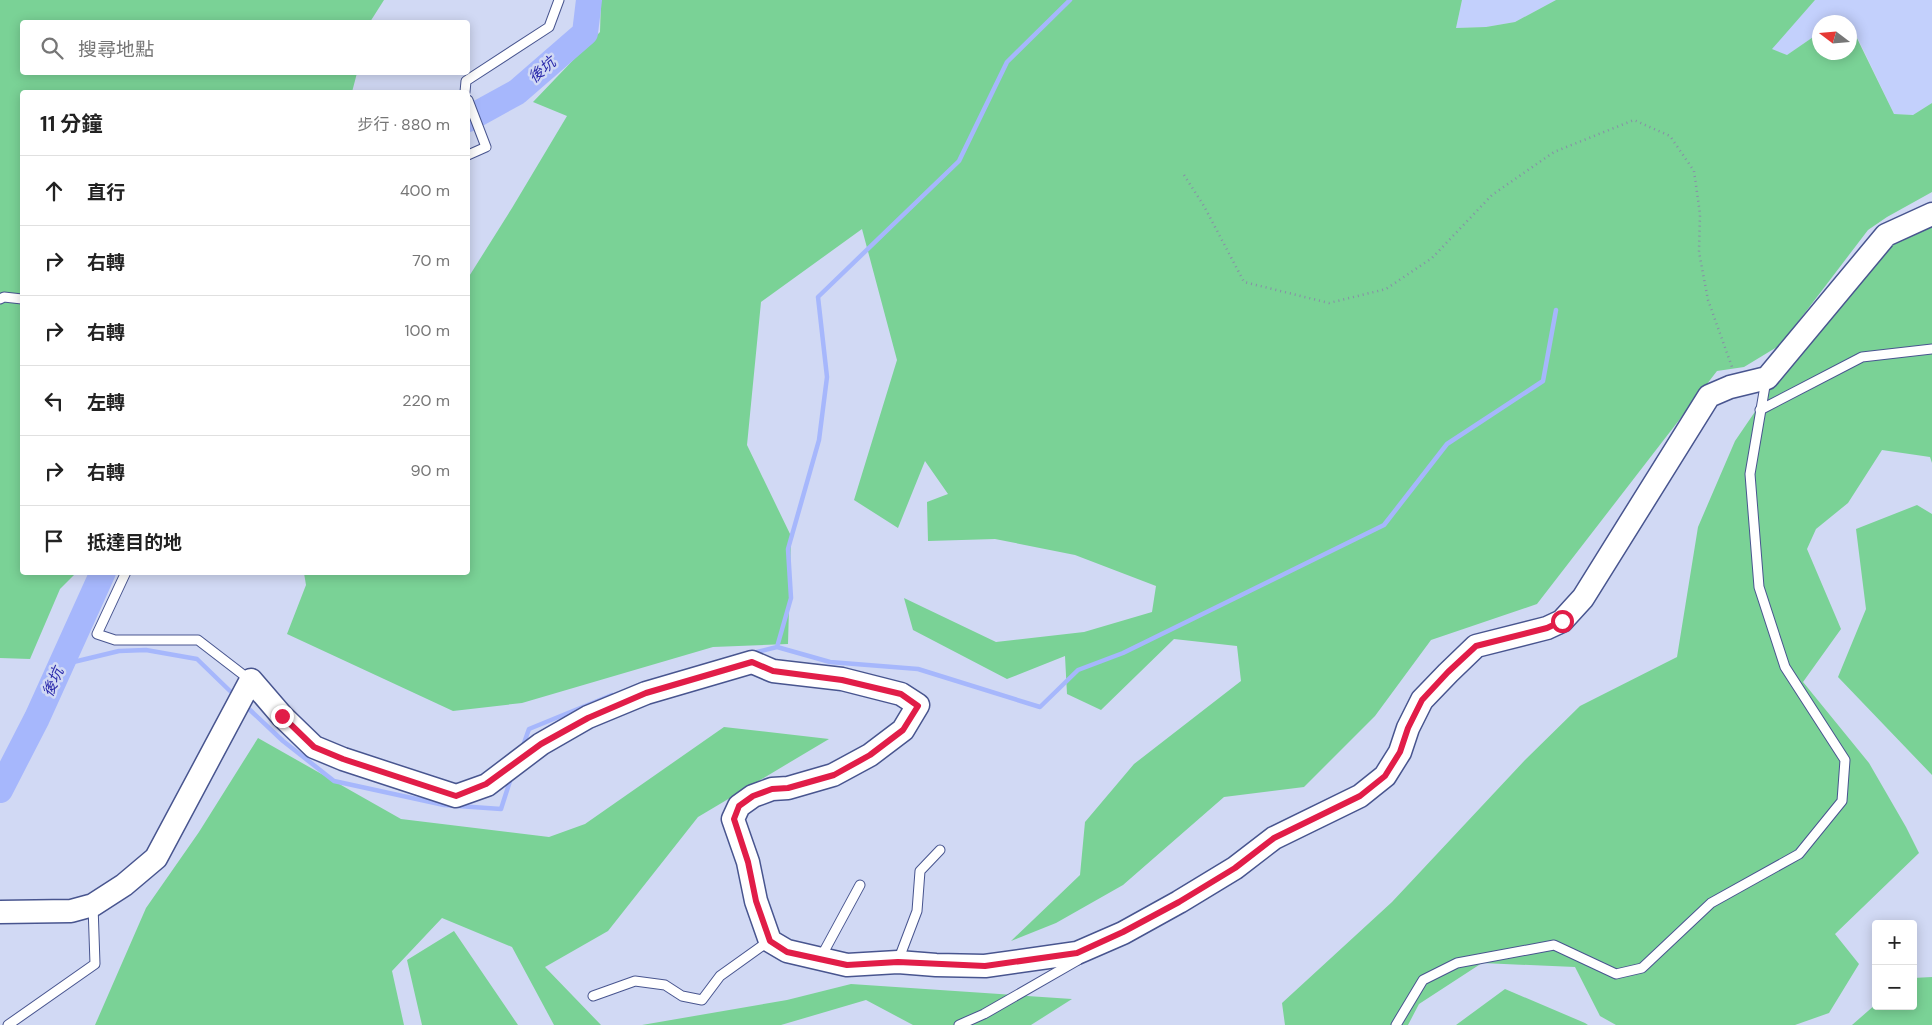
<!DOCTYPE html>
<html lang="zh-TW">
<head>
<meta charset="utf-8">
<style>
	:root { --surface:#fff; --page:#f6f6f6; --text:#222; --muted:#767676; --line:#e0e0e0 }
	body { margin:0; font-family:"DM Sans","Noto Sans TC",sans-serif; background:var(--page); color:var(--text) }
	.controls { position:absolute; right:15px; bottom:15px; display:grid; overflow:hidden; border-radius:5px; box-shadow:0 2px 12px #0003 }
	.controls button { width:45px; height:45px; display:grid; place-items:center; padding:0; border:0; border-bottom:1px solid var(--line); background:var(--surface); color:var(--text); font:25px sans-serif }
	.compass { position:absolute; left:1812px; top:15px; width:45px; height:45px; border-radius:50%; background:var(--surface); box-shadow:0 2px 12px #0003; rotate:286deg }
	.stop { position:absolute; width:15px; height:15px; margin:-11px; border:4px solid #e11d48; border-radius:50%; background:#fff }
	.stop.end { background:#e11d48; border-color:#fff; box-shadow:0 1px 5px #0008 }
	.list { margin:0; padding:0; list-style:none }
	h2 { display:flex; justify-content:space-between; align-items:center; height:65px; margin:0; padding:0 20px; font-size:21px }
	h2 small { font-size:16px; font-weight:400; color:var(--muted) }
	.list li { display:grid; grid-template-columns:32px 1fr auto; gap:15px; align-items:center; box-sizing:border-box; height:70px; padding:0 20px; border-top:1px solid var(--line) }
	.list b { display:block; font-size:19px; white-space:nowrap }
	.list em { font-size:16px; font-style:normal; color:var(--muted) }
	.icon { flex:none; width:28px; height:28px; fill:none; stroke:currentColor; stroke-width:2; stroke-linecap:round; stroke-linejoin:round }
	.map { position:relative; flex:none; width:1932px; height:1025px; overflow:hidden }
	.search { position:absolute; background:var(--surface); box-shadow:0 2px 12px #0003; left:20px; top:20px; width:450px; height:55px; display:flex; align-items:center; gap:12px; box-sizing:border-box; padding:0 18px; border-radius:5px; color:var(--muted); font-size:19px }
	.panel { position:absolute; background:var(--surface); box-shadow:0 2px 12px #0003; left:20px; top:90px; width:450px; height:485px; border-radius:5px }
	.map>svg:first-child { display:block }
	.built { fill:#c3d0fc }
	.green { fill:#7ad296 }
	.lines { fill:none; stroke-linecap:round; stroke-linejoin:round }
	.stream { stroke:#a6b7fc; stroke-width:4.5 }
	.river { stroke:#a6b7fc; stroke-width:26 }
	.service-casing { stroke:#48558f; stroke-width:11 }
	.tertiary-casing { stroke:#48558f; stroke-width:25 }
	.path { stroke:#878ea7; stroke-width:2.5; stroke-dasharray:1 4; stroke-linecap:butt }
	.service { stroke:#fff; stroke-width:9 }
	.tertiary { stroke:#fff; stroke-width:22 }
	.route { stroke:#e11d48; stroke-width:6 }
	.labels { text-anchor:middle; stroke-width:5; stroke-linejoin:round; paint-order:stroke }
	.water-label { font-size:15px; font-style:italic; fill:#2b2aab; stroke:#d1d9f4 }
</style>
</head>
<body>
<div class="map">
<svg width="1932" height="1025" viewBox="0 0 1932 1025">
	<rect width="100%" height="100%" fill="#d1d9f4"/>
	<path class="built" d="M1462,0H1556L1515,22L1486,27L1456,28Z
		M1815,0H1932V103L1913,115L1894,114L1854,30L1850,29V22H1820L1819,33L1787,55L1771,49Z"/>
	<path class="green" d="M0,0H384L370,22H22V72L357,73L352,92H22V572L76,573L60,589L30,659L0,658Z
		M601,0H1462L1456,28L1486,27L1515,22L1556,0H1815L1772,49L1787,55L1819,33L1820,52H1850V29L1853,30L1894,114L1913,115L1932,103V192L1887,217L1868,230L1788,335L1777,347L1744,367L1717,371L1537,604L1431,640L1375,716L1304,787L1224,797L1123,885L1056,923L1011,941L1080,875L1085,822L1134,764L1241,681L1237,646L1174,639L1101,710L1067,694L1065,656L1007,679L913,630L904,598L996,642L1084,632L1152,612L1156,586L1075,555L995,539L928,541L927,502L948,494L925,461L898,528L854,500L897,360L862,229L761,302L747,445L791,536L788,644L713,647L522,703L453,711L287,634L306,585L304,573L468,572V278L512,208L567,116L533,102L600,32Z
		M1932,212V463L1930,457L1882,450L1848,503L1816,529L1807,549L1841,629L1803,682L1869,763L1906,827L1919,853L1835,934L1859,964L1829,1013L1795,1025H1616L1600,1016L1575,967L1482,963L1419,1004L1408,1025H1285L1282,1003L1392,902L1525,760L1580,706L1677,657L1698,527L1735,441L1784,369L1892,234Z
		M1917,505L1932,514V775L1838,677L1866,609L1856,529Z
		M724,727L829,739L698,817L608,931L545,967L601,1025H554L512,947L442,918L392,971L404,1025H95L146,908L199,832L258,738L401,819L549,837L585,824Z
		M454,931L518,1025H422L407,960Z
		M1932,977V1025H1852L1876,1004V1006H1913V978Z
		M851,984L1072,999L1031,1025H913L866,1000L781,1025H642L787,1000Z
		M1505,989L1585,1023L1588,1025H1456Z"/>
	<g class="lines">
		<path class="stream" d="M777,647L830,662L918,669L1040,707L1078,670L1123,653L1384,525L1447,444L1543,381L1556,310
			M753,653L777,647L791,598L788,549L819,440L827,377L818,297L959,161L1007,62L1070,0
			M61,665L119,651L146,650L197,659L230,691
			M250,710L283,741L334,781L444,805L501,809L510,781
			M524,743L529,729L612,695"/>
		<path class="river" d="M468,119L517,92L585,33L589,0
			M0,790L37,718L103,572"/>
		<defs>
			<path id="service" d="M465,92L466,81L549,27L559,0
				M468,100L486,147L468,155
				M0,299L4,297L22,299
				M1760,410L1862,357L1932,349
				M126,572L97,634L115,640H198L250,680
				M821,957L860,885
				M898,961L917,911L920,871L940,850
				M593,996L635,981L665,985L682,996L702,1000L720,976L769,941
				M8,1025L95,964L93,905
				M959,1025L984,1014L1078,960
				M1396,1025L1423,980L1457,963L1554,945L1616,974L1642,968L1711,903L1799,854L1842,801L1845,760L1785,667L1759,587L1750,474L1766,380"/>
			<path id="tertiary" d="M0,912L71,911L93,905L124,885L156,858L251,680L282,716L314,747L343,759L456,796L487,785L541,744L588,717L646,693L752,662L773,671L842,679L901,694L918,705L903,730L870,755L833,775L788,788L772,789L753,796L739,806L733,819L748,862L756,901L770,941L787,951L847,965L898,962L936,965L985,966L1077,953L1123,933L1179,902L1235,868L1274,838L1360,796L1385,776L1400,752L1408,728L1422,700L1448,673L1476,646L1547,628L1562,621L1583,598L1709,396L1730,387L1767,378L1886,235L1932,214"/>
		</defs>
		<use href="#service" class="service-casing"/>
		<use href="#tertiary" class="tertiary-casing"/>
		<path class="path" d="M1184,175L1204,206L1244,282L1329,303L1386,289L1432,258L1492,195L1554,152L1634,120L1670,136L1694,171L1700,214L1699,252L1708,300L1732,367"/>
		<use href="#service" class="service"/>
		<use href="#tertiary" class="tertiary"/>
	</g>
	<g class="lines">
		<path class="route" d="M282,716L314,747L343,759L456,796L486,784L541,744L588,718L646,693L752,662L773,671L842,680L901,694L918,706L903,730L870,755L834,775L788,788L772,789L753,796L739,806L734,819L748,862L756,901L770,941L787,952L847,965L898,962L985,966L1077,953L1123,932L1179,902L1235,868L1274,838L1360,796L1385,776L1400,752L1408,728L1422,700L1448,672L1476,646L1547,628L1562,621"/>
	</g>
	<g class="labels">
		<g class="water-label">
			<text transform="translate(542 70) rotate(-41)" y="5">後坑</text>
			<text transform="translate(53 682) rotate(-66)" y="5">後坑</text>
		</g>
	</g>
</svg>
<div class="controls">
<button>+</button>
<button>−</button>
</div>
<svg class="compass" viewBox="-18 -18 36 36"><path d="M0-13l5 13h-10z" fill="#e53935"/><path d="M0 13l5-13h-10z" fill="#767676"/></svg>
<div class="stop" style="left:1562px;top:621px"></div>
<div class="stop end" style="left:282px;top:716px"></div>
<div class="search"><svg class="icon" aria-label="search" viewBox="0 0 24 24"><circle cx="10" cy="10" r="6"/><path d="M15 15l6 6"/></svg>搜尋地點</div>
<section class="panel">
<h2>11 分鐘<small>步行 · 880 m</small></h2>
<ul class="list">
<li><svg class="icon" aria-label="ahead" viewBox="0 0 24 24"><path d="M12 20V5M6 11l6-6 6 6"/></svg><div><b>直行</b></div><em>400 m</em></li>
<li><svg class="icon" aria-label="right" viewBox="0 0 24 24"><path d="M7 20v-9h11M14 6l5 5-5 5"/></svg><div><b>右轉</b></div><em>70 m</em></li>
<li><svg class="icon" aria-label="right" viewBox="0 0 24 24"><path d="M7 20v-9h11M14 6l5 5-5 5"/></svg><div><b>右轉</b></div><em>100 m</em></li>
<li><svg class="icon" aria-label="left" viewBox="0 0 24 24"><path d="M17 20v-9H6M10 6l-5 5 5 5"/></svg><div><b>左轉</b></div><em>220 m</em></li>
<li><svg class="icon" aria-label="right" viewBox="0 0 24 24"><path d="M7 20v-9h11M14 6l5 5-5 5"/></svg><div><b>右轉</b></div><em>90 m</em></li>
<li><svg class="icon" aria-label="arrive" viewBox="0 0 24 24"><path d="M6 21V4h12l-3 4 3 4H6"/></svg><div><b>抵達目的地</b></div></li>
</ul>
</section>
</div>
</body>
</html>
